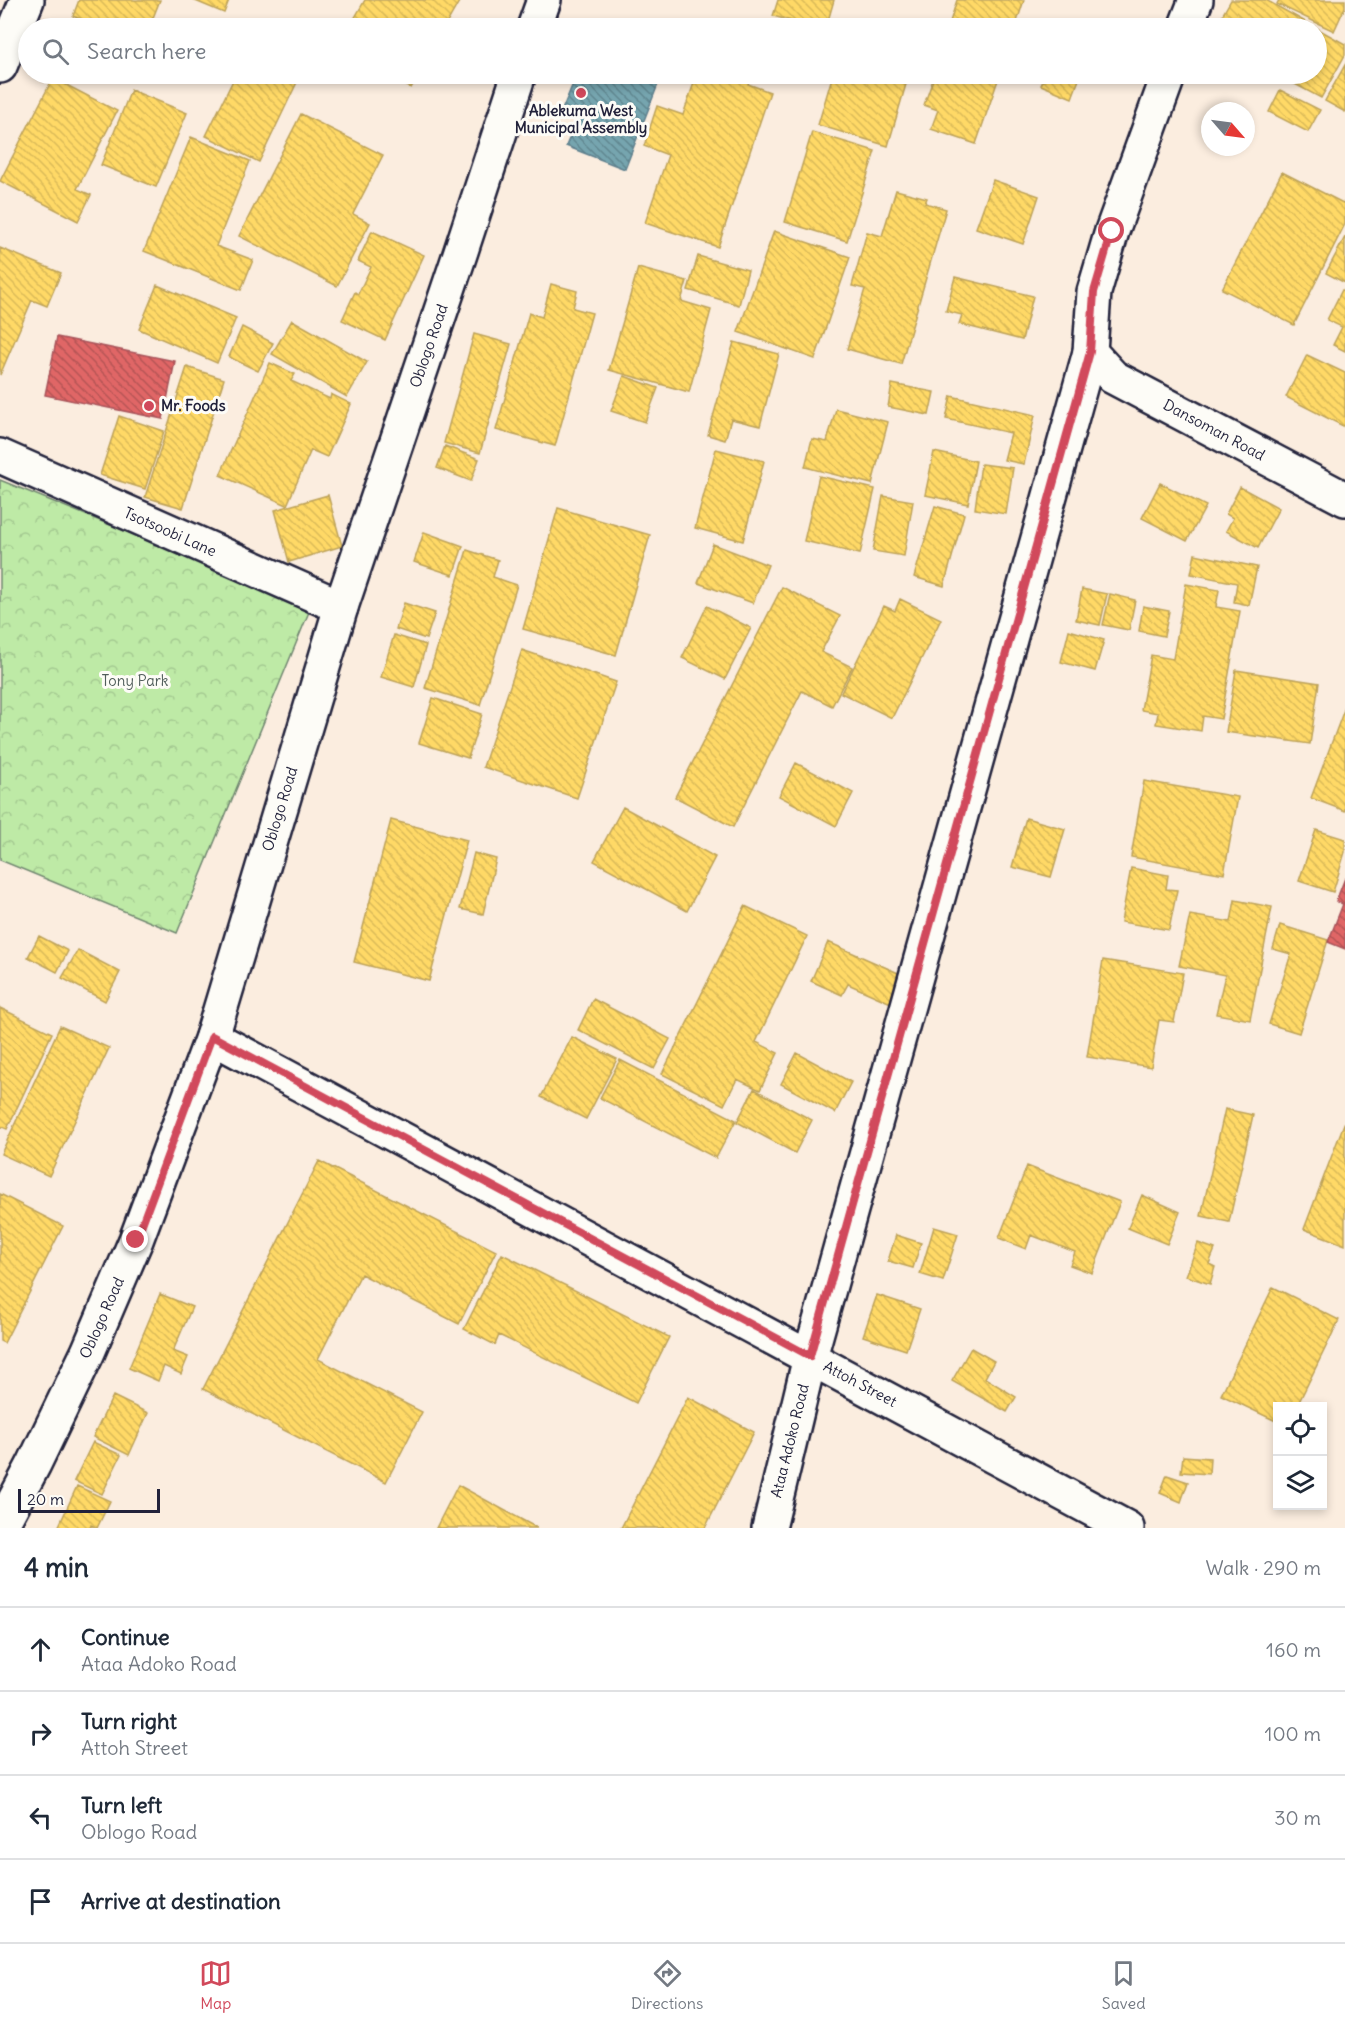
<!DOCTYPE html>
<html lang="en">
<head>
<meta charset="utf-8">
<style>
	:root { --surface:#fff; --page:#f6f6f7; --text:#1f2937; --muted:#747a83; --line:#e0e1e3; --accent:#d1495b }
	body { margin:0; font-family:Delius,sans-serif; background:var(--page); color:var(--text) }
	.controls { position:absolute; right:18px; bottom:18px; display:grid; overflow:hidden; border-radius:0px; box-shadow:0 3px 9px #0003 }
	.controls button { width:54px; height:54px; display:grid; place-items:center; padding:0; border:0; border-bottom:2px solid var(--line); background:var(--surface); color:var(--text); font:30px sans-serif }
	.compass { position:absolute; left:1201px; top:102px; width:54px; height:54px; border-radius:50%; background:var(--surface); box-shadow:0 3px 9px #0003; rotate:118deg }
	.scale { position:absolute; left:18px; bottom:15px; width:142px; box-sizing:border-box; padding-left:6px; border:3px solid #22223b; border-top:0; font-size:16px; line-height:21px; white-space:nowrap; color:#22223b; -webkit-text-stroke:4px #fdfcf7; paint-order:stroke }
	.stop { position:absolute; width:18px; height:18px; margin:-14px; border:4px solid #d1495b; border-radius:50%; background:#fff }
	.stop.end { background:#d1495b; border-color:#fff; box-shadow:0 2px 6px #0008 }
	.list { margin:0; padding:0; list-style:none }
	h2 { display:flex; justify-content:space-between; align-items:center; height:78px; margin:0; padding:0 24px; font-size:26px }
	h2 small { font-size:20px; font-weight:400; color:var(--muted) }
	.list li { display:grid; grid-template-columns:39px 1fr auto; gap:18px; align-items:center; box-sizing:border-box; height:84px; padding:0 24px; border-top:2px solid var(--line) }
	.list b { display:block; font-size:22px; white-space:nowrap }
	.list p { margin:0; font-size:20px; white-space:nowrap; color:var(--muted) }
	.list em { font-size:20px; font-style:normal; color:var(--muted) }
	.icon { flex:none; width:33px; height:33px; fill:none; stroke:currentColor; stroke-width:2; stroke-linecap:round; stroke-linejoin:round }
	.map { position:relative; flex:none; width:1345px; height:1528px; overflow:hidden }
	.search { position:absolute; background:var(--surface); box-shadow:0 3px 9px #0003; left:18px; right:18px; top:18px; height:66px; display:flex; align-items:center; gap:15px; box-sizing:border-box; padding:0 21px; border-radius:33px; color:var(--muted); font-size:22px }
	.sheet { height:414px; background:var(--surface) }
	nav { display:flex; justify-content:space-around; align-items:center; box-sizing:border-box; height:84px; border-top:2px solid var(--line); background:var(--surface); font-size:16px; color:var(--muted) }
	nav a { display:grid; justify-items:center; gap:3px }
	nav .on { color:var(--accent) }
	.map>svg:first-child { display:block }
	.park { fill:url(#park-crowns); stroke:#708670; stroke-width:1.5 }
	.homes { fill:url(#homes-back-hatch); stroke:#bda259; stroke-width:1.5 }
	.shops { fill:url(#shops-back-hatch); stroke:#a75259; stroke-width:1.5 }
	.public { fill:url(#public-back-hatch); stroke:#5d7e8c; stroke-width:1.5 }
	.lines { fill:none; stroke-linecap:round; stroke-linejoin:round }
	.minor-casing { stroke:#22223b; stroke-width:38 }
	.secondary-casing { stroke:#22223b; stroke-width:38 }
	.minor { stroke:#fdfcf7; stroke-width:33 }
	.secondary { stroke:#fdfcf7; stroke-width:33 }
	.route { stroke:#d1495b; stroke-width:8 }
	.poi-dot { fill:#d1495b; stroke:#fdfcf7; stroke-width:2 }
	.labels { text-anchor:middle; stroke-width:6; stroke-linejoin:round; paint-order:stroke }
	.poi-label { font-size:15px; font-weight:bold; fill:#22223b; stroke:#fdfcf7 }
	.street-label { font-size:15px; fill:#22223b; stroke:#fdfcf7 }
	.park-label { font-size:15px; fill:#515e5b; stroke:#fdfcf7 }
</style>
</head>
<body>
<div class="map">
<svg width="1345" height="1528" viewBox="0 0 1345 1528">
	<defs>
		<pattern id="park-crowns" width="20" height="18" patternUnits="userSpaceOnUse" patternTransform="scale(1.5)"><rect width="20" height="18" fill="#beeaa6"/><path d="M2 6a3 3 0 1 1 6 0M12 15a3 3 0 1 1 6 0" fill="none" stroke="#a3c890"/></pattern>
		<pattern id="homes-back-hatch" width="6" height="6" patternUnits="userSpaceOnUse" patternTransform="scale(1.5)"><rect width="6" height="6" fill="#ffd966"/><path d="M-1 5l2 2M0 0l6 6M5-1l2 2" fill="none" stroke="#daba59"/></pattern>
		<pattern id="shops-back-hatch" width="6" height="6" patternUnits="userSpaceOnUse" patternTransform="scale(1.5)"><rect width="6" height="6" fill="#e06666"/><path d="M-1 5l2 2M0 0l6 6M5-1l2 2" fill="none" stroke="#b55455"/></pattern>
		<pattern id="public-back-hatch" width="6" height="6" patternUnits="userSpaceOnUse" patternTransform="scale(1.5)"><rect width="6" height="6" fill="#76a5af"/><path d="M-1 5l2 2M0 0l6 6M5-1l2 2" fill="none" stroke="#608690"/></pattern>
	</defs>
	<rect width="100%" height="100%" fill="#fbeddf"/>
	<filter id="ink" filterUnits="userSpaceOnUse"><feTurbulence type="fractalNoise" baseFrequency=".0167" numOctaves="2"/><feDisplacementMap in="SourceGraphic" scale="12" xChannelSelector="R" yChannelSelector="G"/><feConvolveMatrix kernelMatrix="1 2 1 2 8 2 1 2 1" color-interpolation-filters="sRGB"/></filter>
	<g filter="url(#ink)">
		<path class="park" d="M0,480L311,607L177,933L0,860Z"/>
		<path class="homes" d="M79,0H160L149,28H103L73,16Z
			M193,0H229L224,13Z
			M365,0H460L444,28H349Z
			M778,0H834L826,28H817L773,16Z
			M957,0H1024L1015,28H948Z
			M1231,0H1266L1345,44V55L1321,98L1276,74H1316V28H1215Z
			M1279,0H1345V7L1334,31L1277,4Z
			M1345,65V112L1325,101Z
			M236,74H295L300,76L259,162L206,136Z
			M384,74H419L411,88Z
			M697,74H751L748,84L770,92L718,247L645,223L668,155L644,146L657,106L683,115Z
			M833,74H909L888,146L818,125Z
			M935,74H1000L976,144L931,129L938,110L924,105Z
			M1046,74H1081L1072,98L1041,85Z
			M53,78L117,111L77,189L91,195L78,221L0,181Z
			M131,90L187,113L156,187L101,165Z
			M1280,90L1320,110L1308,132L1269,112Z
			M301,114L383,155L353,214L370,223L337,286L239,236Z
			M812,132L875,151L847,241L785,222Z
			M191,137L250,161L216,246L253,260L241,290L144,251Z
			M1282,172L1345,204V224L1294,325L1222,289Z
			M993,180L1039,196L1023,244L976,228Z
			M896,190L927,198L925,203L946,209L901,364L847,349L865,289L852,286L867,232L882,236Z
			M372,231L424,255L385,340L342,320L355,292L358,294L371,267L358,261Z
			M774,231L850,257L815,359L738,332Z
			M1345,237V283L1326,273Z
			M0,248L61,273L47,306L32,300L0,375Z
			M698,256L748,270L739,305L688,290Z
			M638,268L687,281L681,301L711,310L689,392L609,370Z
			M955,277L1033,296L1022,340L959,324L962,315L946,311Z
			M551,284L577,291L573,308L592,313L555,446L496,430L529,313L542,317Z
			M157,285L236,318L217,363L139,329Z
			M1342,290L1345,291V351L1333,345L1342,327L1327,320Z
			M292,320L367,362L347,397L272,354Z
			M242,327L273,343L258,371L229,357Z
			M474,334L511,344L480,453L444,443Z
			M734,342L779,354L760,426L731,419L725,440L708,435Z
			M1307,355L1345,373V427L1286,397Z
			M270,363L295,374L291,381L330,399L331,394L351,404L327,457L311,450L287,505L220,475Z
			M187,367L224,379L183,508L145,497Z
			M624,376L658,388L645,422L611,411Z
			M892,384L934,392L929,415L888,407Z
			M951,396L1035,415L1024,464L1004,460L1011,433L946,419Z
			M836,409L888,422L872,484L805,467L812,439L827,442Z
			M119,416L164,431L145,489L100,475Z
			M445,446L479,459L471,481L437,468Z
			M716,449L764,461L743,541L695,528Z
			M934,452L976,461L968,504L925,495Z
			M981,464L1013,468L1006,514L975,509Z
			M819,476L875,489L860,554L804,541Z
			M1160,483L1206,506L1187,541L1142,518Z
			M1240,487L1279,508L1258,548L1226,531L1233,518L1226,514Z
			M328,495L342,546L289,562L275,510Z
			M883,496L913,501L904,556L873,551Z
			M935,506L964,514L944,586L914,577Z
			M558,508L650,535L616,655L523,629Z
			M424,532L463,546L453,575L414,562Z
			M713,544L768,565L753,603L698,583Z
			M467,550L498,560L493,577L517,585L480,705L425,688Z
			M1195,554L1257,567L1249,605L1234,602L1237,583L1191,574Z
			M1186,584L1219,590L1216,607L1240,611L1221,719L1203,716L1201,731L1156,724L1158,713L1141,710L1151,655L1173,659Z
			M782,587L840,616L821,652L852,667L832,706L802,691L733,827L675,797Z
			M1082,589L1107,594L1100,625L1076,620Z
			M1110,594L1135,600L1129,630L1103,625Z
			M900,599L941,619L892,718L841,693L884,606L895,611Z
			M404,603L435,613L426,639L396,629Z
			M707,606L751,628L725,679L682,658Z
			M1143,606L1169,611L1164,636L1139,631Z
			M1069,630L1104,640L1095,671L1061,662Z
			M394,635L426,645L414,687L381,677Z
			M522,650L616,682L577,798L483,767Z
			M1236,670L1319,683L1310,744L1226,732Z
			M433,698L482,714L468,758L419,743Z
			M1345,707V811L1311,798Z
			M796,763L853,793L836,826L779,796Z
			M1144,781L1238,797L1224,874L1131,857Z
			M623,807L715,857L687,911L594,861Z
			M1026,818L1065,829L1051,877L1012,867Z
			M391,820L467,840L429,981L354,962Z
			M1316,830L1345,839V852L1333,892L1299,881Z
			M474,853L496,859L483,914L460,909Z
			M1131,868L1168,875L1166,889L1177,890L1169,930L1121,922Z
			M1235,900L1272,907L1250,1020L1216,1014L1225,975L1179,966L1190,915L1231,922Z
			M745,906L807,936L756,1042L778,1053L760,1090L737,1079L724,1105L662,1074Z
			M1280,925L1328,940L1299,1033L1269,1024L1291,954L1273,949Z
			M39,936L68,951L57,972L28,957Z
			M828,942L905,976L893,1004L848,984L842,995L811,981Z
			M78,950L120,972L105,1001L62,978Z
			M1103,960L1183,973L1174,1022L1159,1020L1151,1067L1087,1057Z
			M593,999L670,1039L654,1069L578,1030Z
			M0,1008L52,1033L7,1129L0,1126Z
			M60,1026L109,1048L49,1176L1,1154Z
			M572,1037L617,1059L586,1119L541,1097Z
			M797,1053L851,1082L835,1113L781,1084Z
			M620,1060L736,1120L716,1158L600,1098Z
			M754,1089L812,1120L795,1153L737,1122Z
			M1225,1109L1253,1115L1229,1222L1201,1216Z
			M1345,1121V1245L1304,1229Z
			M319,1161L496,1251L459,1324L361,1274L318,1359L422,1412L386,1482L203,1389Z
			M1027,1166L1120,1202L1092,1273L1070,1265L1075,1252L1031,1235L1026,1249L999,1238Z
			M0,1194L63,1226L4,1343L0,1341Z
			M1142,1195L1180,1212L1167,1244L1128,1228Z
			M934,1227L958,1234L943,1281L920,1274Z
			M896,1235L921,1243L913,1268L888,1261Z
			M1198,1243L1215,1249L1209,1264L1215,1267L1210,1284L1186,1276Z
			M502,1254L669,1337L636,1403L499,1335L495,1345L464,1329Z
			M1273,1287L1339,1320L1297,1406H1278V1422L1221,1395Z
			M160,1294L192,1307L173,1351L188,1357L181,1374L164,1366L158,1381L129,1368Z
			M877,1295L920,1309L906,1350L863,1336Z
			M971,1348L994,1361L985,1378L1016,1397L1007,1412L952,1381Z
			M113,1396L148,1413L129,1455L93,1437Z
			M688,1397L754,1432L705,1528H621Z
			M93,1442L121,1455L102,1494L74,1481Z
			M1183,1456L1210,1458L1209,1474L1181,1472Z
			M1167,1475L1188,1482L1181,1502L1160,1493Z
			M458,1485L537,1528H436Z
			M77,1486L110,1501L97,1528L91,1525L90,1528H58Z"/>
		<path class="shops" d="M57,337L175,361L163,419L45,395Z
			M1345,878V949L1328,942L1343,904L1336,901Z"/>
		<path class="public" d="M577,74H662L625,169L566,146L578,117L562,110Z"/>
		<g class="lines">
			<defs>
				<path id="minor" d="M0,66L27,0
					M0,456L341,607
					M212,1037L1127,1528
					M769,1528L810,1357L1090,352"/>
				<path id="secondary" d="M534,28L544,0
					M1185,28L1196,0
					M1169,74L1112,231L1094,292L1090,352L1113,377L1345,499
					M0,1528L34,1464L88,1352L136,1240L212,1037L341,607L460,254L519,74"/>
			</defs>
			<use href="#minor" class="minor-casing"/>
			<use href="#secondary" class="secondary-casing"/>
			<use href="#minor" class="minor"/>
			<use href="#secondary" class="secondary"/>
		</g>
	</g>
	<g class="lines" filter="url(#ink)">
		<path class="route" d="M136,1240L212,1036L810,1356L1090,352L1094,292L1112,231"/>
	</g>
	<g class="poi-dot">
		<circle cx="581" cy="93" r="6"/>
		<circle cx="149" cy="406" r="6"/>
	</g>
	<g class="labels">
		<g class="poi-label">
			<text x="581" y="116">Ablekuma West<tspan x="581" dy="17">Municipal Assembly</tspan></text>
			<text x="161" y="411" text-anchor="start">Mr. Foods</text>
		</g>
		<g class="street-label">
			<text transform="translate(429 346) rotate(-71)" y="5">Oblogo Road</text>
			<text transform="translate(1214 430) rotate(28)" y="5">Dansoman Road</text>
			<text transform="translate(170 532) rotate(24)" y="5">Tsotsoobi Lane</text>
			<text transform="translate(280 809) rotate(-73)" y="5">Oblogo Road</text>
			<text transform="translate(102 1318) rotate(-66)" y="5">Oblogo Road</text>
			<text transform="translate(860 1384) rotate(28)" y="5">Attoh Street</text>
			<text transform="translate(790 1441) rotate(-76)" y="5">Ataa Adoko Road</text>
		</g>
		<g class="park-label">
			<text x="135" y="686">Tony Park</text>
		</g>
	</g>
</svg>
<div class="controls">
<button><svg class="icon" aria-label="locate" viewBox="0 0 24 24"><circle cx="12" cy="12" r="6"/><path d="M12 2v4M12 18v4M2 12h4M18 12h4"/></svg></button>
<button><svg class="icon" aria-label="layers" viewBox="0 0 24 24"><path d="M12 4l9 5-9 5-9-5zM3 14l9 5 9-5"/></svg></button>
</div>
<svg class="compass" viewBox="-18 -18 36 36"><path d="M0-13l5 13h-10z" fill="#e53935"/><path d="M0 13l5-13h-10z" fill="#747a83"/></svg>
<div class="scale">20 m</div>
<div class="stop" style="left:1112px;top:231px"></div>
<div class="stop end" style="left:136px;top:1240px"></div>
<div class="search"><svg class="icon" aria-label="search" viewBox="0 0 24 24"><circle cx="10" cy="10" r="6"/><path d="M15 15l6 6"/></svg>Search here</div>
</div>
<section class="sheet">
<h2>4 min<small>Walk · 290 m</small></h2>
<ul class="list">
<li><svg class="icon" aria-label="ahead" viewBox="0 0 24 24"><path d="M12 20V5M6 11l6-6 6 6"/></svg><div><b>Continue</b><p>Ataa Adoko Road</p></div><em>160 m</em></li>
<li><svg class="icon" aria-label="right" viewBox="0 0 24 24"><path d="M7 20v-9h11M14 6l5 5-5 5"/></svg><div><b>Turn right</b><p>Attoh Street</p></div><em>100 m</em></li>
<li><svg class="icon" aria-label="left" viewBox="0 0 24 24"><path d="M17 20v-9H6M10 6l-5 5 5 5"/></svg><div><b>Turn left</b><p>Oblogo Road</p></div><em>30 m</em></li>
<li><svg class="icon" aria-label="arrive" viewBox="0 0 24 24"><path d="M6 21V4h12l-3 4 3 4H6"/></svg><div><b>Arrive at destination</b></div></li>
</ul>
</section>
<nav>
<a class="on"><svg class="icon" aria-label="map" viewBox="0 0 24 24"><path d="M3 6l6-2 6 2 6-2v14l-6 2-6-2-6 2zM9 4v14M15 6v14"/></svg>Map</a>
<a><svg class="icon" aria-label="directions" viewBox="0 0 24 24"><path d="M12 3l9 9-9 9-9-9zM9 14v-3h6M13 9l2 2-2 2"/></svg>Directions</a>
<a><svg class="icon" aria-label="saved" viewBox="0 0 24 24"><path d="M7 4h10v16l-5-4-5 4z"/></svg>Saved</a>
</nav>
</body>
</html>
